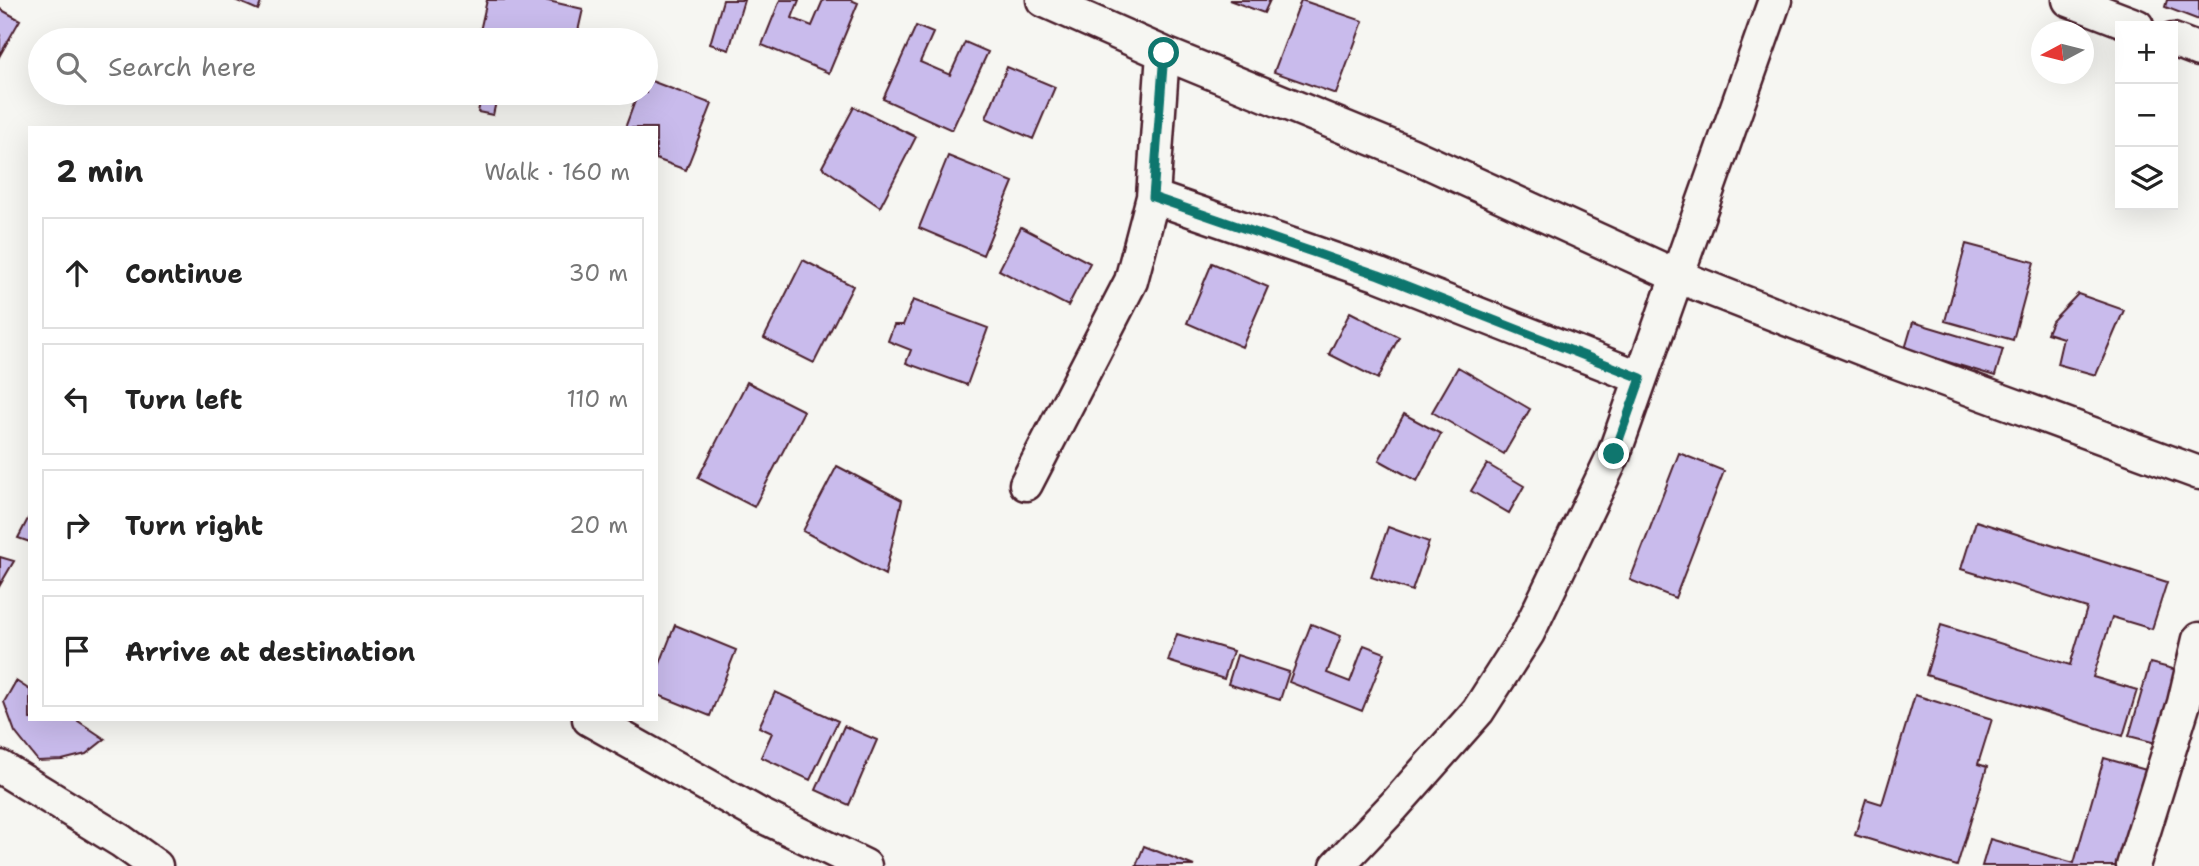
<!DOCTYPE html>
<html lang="en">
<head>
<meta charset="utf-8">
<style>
	:root { --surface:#fff; --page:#f6f6f6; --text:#222; --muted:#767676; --line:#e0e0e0 }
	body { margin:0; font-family:"Shantell Sans",sans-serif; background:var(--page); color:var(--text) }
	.controls { position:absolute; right:21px; top:21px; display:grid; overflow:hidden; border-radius:0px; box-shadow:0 7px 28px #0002 }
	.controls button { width:63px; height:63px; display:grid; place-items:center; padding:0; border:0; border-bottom:2px solid var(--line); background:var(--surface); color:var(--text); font:35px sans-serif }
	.compass { position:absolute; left:2031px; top:21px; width:63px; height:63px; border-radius:50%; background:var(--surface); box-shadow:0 7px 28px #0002; rotate:263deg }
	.stop { position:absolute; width:21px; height:21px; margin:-16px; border:5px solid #0f766e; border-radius:50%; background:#fff }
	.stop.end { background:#0f766e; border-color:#fff; box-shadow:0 2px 7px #0008 }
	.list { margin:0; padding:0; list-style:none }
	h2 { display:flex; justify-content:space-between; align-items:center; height:91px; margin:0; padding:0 28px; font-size:30px }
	h2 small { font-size:23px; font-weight:400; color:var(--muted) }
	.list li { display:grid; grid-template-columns:46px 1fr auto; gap:21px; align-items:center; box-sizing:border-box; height:112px; margin:0 14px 14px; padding:0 14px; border:2px solid var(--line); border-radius:0px }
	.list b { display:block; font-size:26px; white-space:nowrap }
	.list em { font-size:23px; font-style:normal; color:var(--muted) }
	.icon { flex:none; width:38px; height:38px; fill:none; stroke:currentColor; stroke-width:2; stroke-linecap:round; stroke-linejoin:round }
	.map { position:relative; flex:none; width:2199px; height:866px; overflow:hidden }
	.search { position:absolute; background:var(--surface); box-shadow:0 7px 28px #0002; left:28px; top:28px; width:630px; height:77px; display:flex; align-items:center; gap:18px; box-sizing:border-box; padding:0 24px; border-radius:38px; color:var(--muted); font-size:26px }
	.panel { position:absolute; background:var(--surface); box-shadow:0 7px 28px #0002; left:28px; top:126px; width:630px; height:595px; border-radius:0px }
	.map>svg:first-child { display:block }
	.building { fill:#c9bbec; stroke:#4a1f2b; stroke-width:2 }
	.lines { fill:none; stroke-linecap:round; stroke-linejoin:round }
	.minor-casing { stroke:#4a1f2b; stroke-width:37 }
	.minor { stroke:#f6f6f2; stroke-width:32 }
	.route { stroke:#0f766e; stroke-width:9 }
</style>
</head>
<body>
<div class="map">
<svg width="2199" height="866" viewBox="0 0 2199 866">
	<rect width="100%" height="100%" fill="#f6f6f2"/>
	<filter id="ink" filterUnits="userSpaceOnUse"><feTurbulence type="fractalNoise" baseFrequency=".0143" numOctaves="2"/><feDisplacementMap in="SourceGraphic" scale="14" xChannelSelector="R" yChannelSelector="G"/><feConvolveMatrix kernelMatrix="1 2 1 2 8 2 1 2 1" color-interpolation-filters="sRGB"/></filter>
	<g filter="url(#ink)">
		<path class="building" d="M235,0H262L258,10Z
			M487,0H544L583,9L576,40H478Z
			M723,0H744L729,50L710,44Z
			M780,0H799L792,18L812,26L823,0H851L858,3L829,73L762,45Z
			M1229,0H1270L1264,13Z
			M1301,0L1363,21L1336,94L1274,72Z
			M2167,0H2199V20L2165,7Z
			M0,9L20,20L0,55Z
			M916,26L933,33L920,62L950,75L965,42L988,52L952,130L883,99Z
			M1007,67L1055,87L1033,139L986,118Z
			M646,79L712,104L686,170L656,159V128H625L638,93H646Z
			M482,93H498L493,115L478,112Z
			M854,107L916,137L880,207L822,167Z
			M948,156L1013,182L983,255L919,228Z
			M1021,227L1090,263L1068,306L999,270Z
			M1966,244L2034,262L2013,340L1945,321Z
			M803,260L853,286L814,363L764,338Z
			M1212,263L1268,287L1242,347L1187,323Z
			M2078,294L2124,310L2096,375L2057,364L2063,338L2047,333L2052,321Z
			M913,300L988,328L967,385L906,363L911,350L888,341L894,325H903Z
			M1350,312L1399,337L1378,379L1329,354Z
			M1913,322L2003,349L1995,376L1905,349Z
			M1458,367L1530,409L1504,454L1432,412Z
			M747,382L804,411L754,507L698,478Z
			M1404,414L1441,434L1417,481L1379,460Z
			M1679,453L1724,471L1675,598L1630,580Z
			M1487,464L1524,486L1509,513L1471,491Z
			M837,466L902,500L885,575L803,531Z
			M30,515V542L18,538Z
			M1976,521L2167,582L2152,629L2112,617L2093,677L2137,690L2123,736L1926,675L1941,625L2070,665L2087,608L1961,569Z
			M1388,527L1429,542L1412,591L1371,577Z
			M0,557L14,561L0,585Z
			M1311,624L1341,636L1327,673L1350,682L1364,645L1385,653L1362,711L1289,682Z
			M675,625L736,650L710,716L656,694V674Z
			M1177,634L1233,651L1224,679L1168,661Z
			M1237,655L1289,672L1280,700L1228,684Z
			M2150,663L2177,670L2156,743L2129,736Z
			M16,681L30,690V719H75L105,739L86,754L62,760L38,761L15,732L4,702Z
			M775,692L838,721L810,780L761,757L772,733L759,727Z
			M1915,695L1992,719L1978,764L1987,767L1957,866L1855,835L1866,799L1882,804Z
			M844,726L877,740L849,805L816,790Z
			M2104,758L2146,770L2118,866H1982L1990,839L2074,863Z
			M1144,846L1194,866H1136Z"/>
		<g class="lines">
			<defs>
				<path id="minor" d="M1043,0L1163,53L1410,154L1677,276L1891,360L2199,473
					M2069,0L2137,26
					M2173,40L2199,50
					M1153,197L1379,275L1641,378
					M1026,484L1131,281L1153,197L1163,53
					M589,719L760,815L865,866
					M0,767L121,841L156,866
					M1337,866L1393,807L1478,711L1528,633L1614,454L1775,0
					M2133,866L2184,703L2199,639"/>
			</defs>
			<use href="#minor" class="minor-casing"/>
			<use href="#minor" class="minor"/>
		</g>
	</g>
	<g class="lines" filter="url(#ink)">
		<path class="route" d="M1164,53L1153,197L1379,275L1641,378L1614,454"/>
	</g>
</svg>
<div class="controls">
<button>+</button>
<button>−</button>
<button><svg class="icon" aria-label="layers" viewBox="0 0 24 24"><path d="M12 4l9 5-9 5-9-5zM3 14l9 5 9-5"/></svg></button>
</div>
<svg class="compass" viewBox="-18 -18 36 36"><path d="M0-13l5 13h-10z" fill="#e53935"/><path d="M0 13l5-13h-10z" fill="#767676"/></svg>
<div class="stop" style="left:1164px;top:53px"></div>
<div class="stop end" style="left:1614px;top:454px"></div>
<div class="search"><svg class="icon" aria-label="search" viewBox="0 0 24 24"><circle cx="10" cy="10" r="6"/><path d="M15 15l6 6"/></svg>Search here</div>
<section class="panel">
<h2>2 min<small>Walk · 160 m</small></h2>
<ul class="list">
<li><svg class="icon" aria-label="ahead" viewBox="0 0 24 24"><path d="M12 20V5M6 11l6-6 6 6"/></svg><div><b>Continue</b></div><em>30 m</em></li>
<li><svg class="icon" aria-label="left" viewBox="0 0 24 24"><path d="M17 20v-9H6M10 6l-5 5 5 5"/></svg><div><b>Turn left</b></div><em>110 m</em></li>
<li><svg class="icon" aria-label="right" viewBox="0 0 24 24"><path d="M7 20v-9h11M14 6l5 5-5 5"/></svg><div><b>Turn right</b></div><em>20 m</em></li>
<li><svg class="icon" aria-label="arrive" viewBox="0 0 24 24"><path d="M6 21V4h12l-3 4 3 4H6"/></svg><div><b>Arrive at destination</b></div></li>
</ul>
</section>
</div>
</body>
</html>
